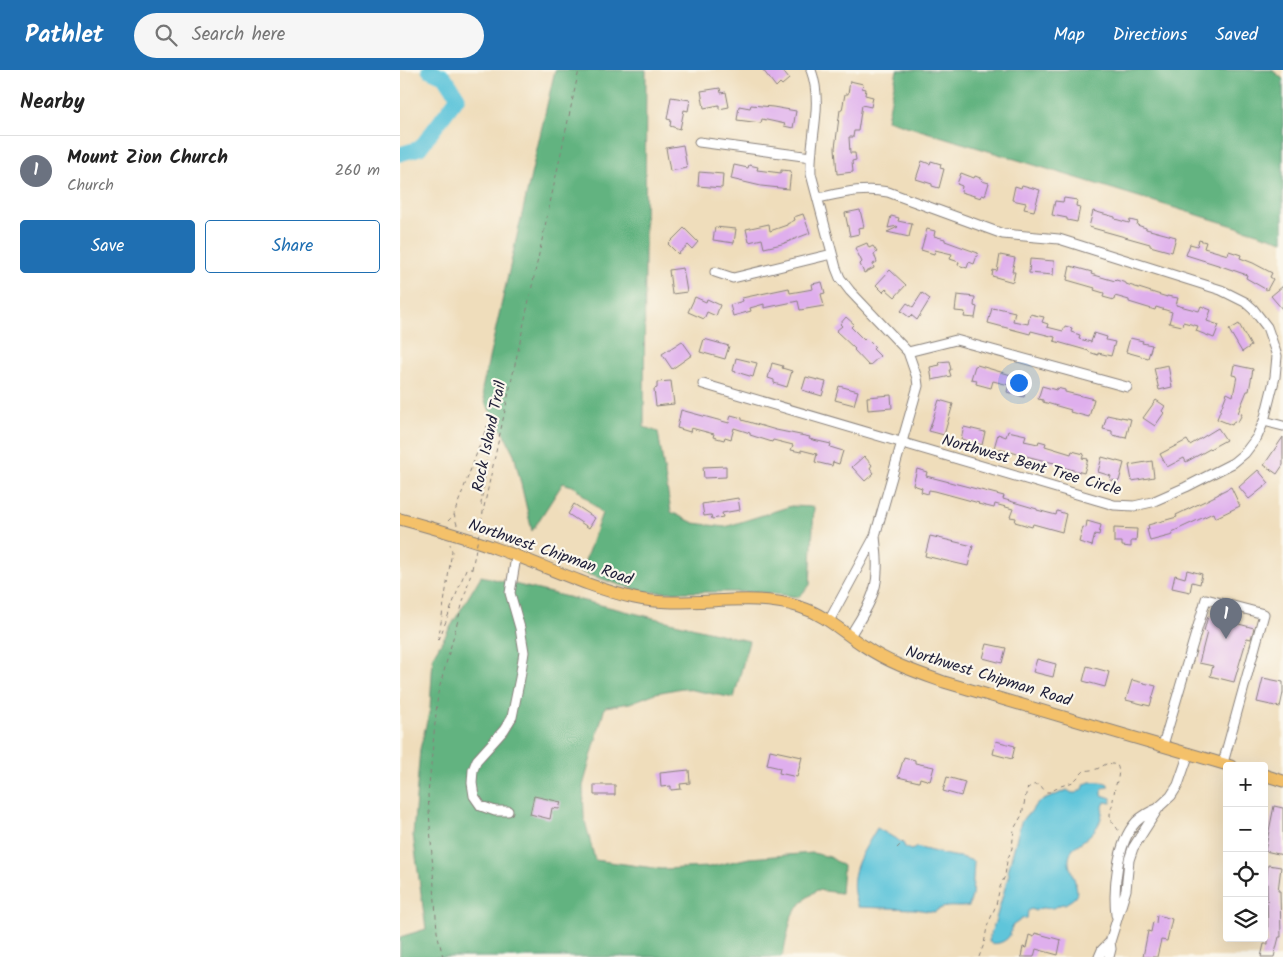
<!DOCTYPE html>
<html lang="en">
<head>
<meta charset="utf-8">
<style>
	:root { --surface:#fff; --page:#f6f6f6; --text:#222; --muted:#767676; --line:#e0e0e0; --accent:#1f6fb2 }
	body { margin:0; font-family:Kalam,sans-serif; background:var(--page); color:var(--text) }
	.controls { position:absolute; right:15px; bottom:15px; display:grid; overflow:hidden; border-radius:5px; box-shadow:0 5px 20px #0002 }
	.controls button { width:45px; height:45px; display:grid; place-items:center; padding:0; border:0; border-bottom:1px solid var(--line); background:var(--surface); color:var(--text); font:25px sans-serif }
	.you { position:absolute; left:618px; top:312px; width:18px; height:18px; margin:-12px; border:4px solid #fff; border-radius:50%; background:#1a73e8; box-shadow:0 0 0 8px #1a73e833 }
	.badge { display:grid; place-items:center; width:32px; height:32px; border-radius:50%; background:var(--accent); color:#fff; font-size:16px; font-weight:700 }
	.pin { position:absolute; translate:-50% -41px; filter:drop-shadow(0 1px 2px #0008) }
	.pin::after { content:''; position:absolute; top:26px; width:18px; height:15px; background:inherit; clip-path:polygon(0 0,100% 0,50% 100%) }
	.list { margin:0; padding:0; list-style:none }
	h2 { display:flex; justify-content:space-between; align-items:center; height:65px; margin:0; padding:0 20px; font-size:21px }
	h2 small { font-size:16px; font-weight:400; color:var(--muted) }
	.list li { display:grid; grid-template-columns:32px 1fr auto; gap:15px; align-items:center; box-sizing:border-box; height:70px; padding:0 20px; border-top:1px solid var(--line) }
	.list b { display:block; font-size:19px; white-space:nowrap }
	.list p { margin:0; font-size:16px; white-space:nowrap; color:var(--muted) }
	.list em { font-size:16px; font-style:normal; color:var(--muted) }
	.actions { display:flex; gap:10px; padding:15px 20px }
	.actions a { flex:1; padding:11px 0; border:1px solid var(--accent); border-radius:5px; text-align:center; font-size:18px; color:var(--accent) }
	.actions .main { background:var(--accent); color:#fff }
	.icon { flex:none; width:28px; height:28px; fill:none; stroke:currentColor; stroke-width:2; stroke-linecap:round; stroke-linejoin:round }
	.map { position:relative; flex:none; width:883px; height:887px; overflow:hidden }
	header { display:flex; align-items:center; gap:30px; box-sizing:border-box; height:70px; padding:0 25px; background:var(--accent); color:#fff }
	header strong { font-size:24px }
	nav { display:flex; gap:28px; margin-inline-start:auto; font-size:18px }
	.search { width:350px; height:45px; background:var(--page); display:flex; align-items:center; gap:12px; box-sizing:border-box; padding:0 18px; border-radius:28px; color:var(--muted); font-size:19px }
	main { display:flex }
	aside { flex:1; background:var(--surface) }
	.map>svg:first-child { display:block }
	.forest { fill:#62b380; stroke:#426a5e }
	.water { fill:#5ec5da; stroke:#40748a }
	.lines { fill:none; stroke-linecap:round; stroke-linejoin:round }
	.river { stroke:#5ec5da; stroke-width:15 }
	.building { fill:#dfafed }
	.minor-casing { stroke:#88807b; stroke-width:11 }
	.major-casing { stroke:#88807b; stroke-width:13 }
	.path { stroke:#88807b; stroke-width:1; stroke-dasharray:4 4; stroke-linecap:butt }
	.minor { stroke:#fff; stroke-width:9 }
	.major { stroke:#f4c16a; stroke-width:11 }
	.path-bridge { stroke:#88807b; stroke-width:1; stroke-dasharray:4 4; stroke-linecap:butt }
	.labels { text-anchor:middle; stroke-width:4.5; stroke-linejoin:round; paint-order:stroke }
	.street-label { font-size:16px; fill:#22223b; stroke:#fbf7ec }
</style>
</head>
<body>
<header>
<strong>Pathlet</strong>
<div class="search"><svg class="icon" aria-label="search" viewBox="0 0 24 24"><circle cx="10" cy="10" r="6"/><path d="M15 15l6 6"/></svg>Search here</div>
<nav><a>Map</a><a>Directions</a><a>Saved</a></nav>
</header>
<main>
<aside>
<h2>Nearby<small></small></h2>
<ul class="list">
<li><span class="badge" style="background:#6b7280">1</span><div><b>Mount Zion Church</b><p>Church</p></div><em>260 m</em></li>
</ul>
<div class="actions"><a class="main">Save</a><a>Share</a></div>
</aside>
<div class="map">
<svg width="883" height="887" viewBox="0 0 883 887">
	<rect width="100%" height="100%" fill="#fbf7ec"/>
	<filter id="ink" filterUnits="userSpaceOnUse"><feTurbulence type="fractalNoise" baseFrequency=".02" numOctaves="2"/><feDisplacementMap in="SourceGraphic" scale="10" xChannelSelector="R" yChannelSelector="G"/><feConvolveMatrix kernelMatrix="1 2 1 2 8 2 1 2 1" color-interpolation-filters="sRGB"/></filter>
	<filter id="wash" filterUnits="userSpaceOnUse"><feTurbulence type="fractalNoise" baseFrequency=".0096" numOctaves="4" result="noise"/><feDisplacementMap in="SourceGraphic" scale="20" xChannelSelector="R" yChannelSelector="G"/><feGaussianBlur stdDeviation="1.12" result="paint"/><feColorMatrix in="noise" values="0 0 0 0 0 0 0 0 0 0 0 0 0 0 0 0 0 1.4 0 .05"/><feComposite in="paint" operator="in"/></filter>
	<g filter="url(#wash)">
		<rect width="100%" height="100%" fill="#efddbb"/>
		<path class="forest" d="M155,0H246L244,357L258,362L271,442L294,453L325,457L391,436L414,437L410,515L399,527L358,522H245L217,514L181,502L202,443L175,417L163,413L132,461L114,384L96,349L86,335L82,319Z
			M497,0H872L883,9V171L487,50Z
			M81,506L349,571L334,628L282,618L256,623L230,633L205,637L183,716L184,747L195,790L261,799L309,797L349,788L413,783L430,787L443,796L441,823L417,820L404,830L392,845L383,884L381,887H0V867L26,859L13,765L20,679L30,639L33,586Z"/>
		<path class="water" d="M690,712C696,712 703,711 708,714V717L702,718V725L711,728V733L705,732C702,737 703,742 701,748C698,761 683,771 673,778C671,782 668,788 669,793C670,802 681,819 675,827C672,830 668,832 665,834C658,834 659,837 652,838C644,840 644,835 635,841L631,839L628,841L627,848L622,849L612,856C611,859 611,862 610,865C606,872 595,876 589,872L590,865L595,852L609,804L608,801L621,752L626,745L630,743L636,734L639,732L667,720L672,723H677L679,721L683,719L685,714Z
			M477,758L503,773L505,777L510,780L514,779L516,777C525,779 534,782 543,784C554,787 564,786 574,792L572,826L569,836C556,839 547,833 534,842L515,839L458,837C445,806 462,784 477,758Z"/>
		<g class="lines">
			<path class="river" d="M0,84L20,78L58,27L45,7L29,0"/>
		</g>
		<g id="blocks">
			<path class="building" d="M363,0H382L389,9L382,15L380,13L376,17Z
				M450,11L463,14L462,18L466,19L465,25L473,27L471,37L462,35L458,61H454L453,67H449L450,83H455L456,90L452,91L453,102L437,104L435,78L440,40H442L445,24H448Z
				M320,18L321,23L326,22L329,37L319,39V35L304,38L301,21Z
				M271,27L290,30L288,41L284,40L280,59L270,56L271,50L267,49Z
				M351,35L373,37L396,41L393,58L384,56L385,54L362,49L361,53L337,50L339,36L350,38Z
				M283,75L287,98L270,101L266,78Z
				M522,91L530,94L531,91L541,94L540,98L544,99L539,118L532,116V114L516,109Z
				M334,95L348,98L349,95L358,97L357,100L381,103V100L391,101L389,119L361,116L331,109Z
				M299,102L323,104L322,118L298,116Z
				M561,103L574,108L575,106L583,109L582,111L589,113L585,126L582,125L581,128L561,122L562,116L557,114Z
				M622,115L640,120L634,141L624,139L626,133L612,130L615,116L621,118Z
				M664,128L677,130L676,136L680,137L677,152L667,150V148L652,145L655,131L663,132Z
				M460,140L464,157L458,158L459,164L450,166L445,143Z
				M693,141L715,147V149L729,153L730,150L738,152L737,155L746,158V159L776,167L772,182L750,176V174L689,157Z
				M403,144L410,163L382,174L364,178L362,169L349,172L346,159L369,154L370,161L387,155V154L395,150L394,147Z
				M491,146L499,148L498,151L512,154L509,167L487,162L498,157L497,156L488,158Z
				M315,157L336,159L334,173L313,170Z
				M284,158L298,172L292,179L288,175L278,184L268,174Z
				M527,159L535,161L534,166L545,169V171L578,183L574,194L569,192L567,198L558,195L559,192L550,189L552,184L535,180L534,184L521,180Z
				M799,170L806,172L804,178L828,185L829,181L841,185L840,188L853,193L872,203L870,207L873,209L867,220L846,208L847,205L818,195L786,185L790,174L797,176Z
				M467,173L469,178L473,176L477,182L474,184L477,192L473,194L474,198L464,203L460,194L462,192L455,178Z
				M600,185L615,188L612,202H615L613,212L592,206L593,200L597,201Z
				M630,189L654,191L653,205L629,203Z
				M670,196L692,202L691,204L715,211L716,210L726,213V214L767,227V226L778,228L776,235L799,241L801,236L811,240L807,251L819,255L814,268L796,261L798,256L783,252L782,256L769,253L772,242L756,237L755,240L729,232V230L715,226L714,230L703,227L704,223L694,220L695,218L667,210Z
				M283,198L287,222L272,224L269,200Z
				M490,200L506,215L495,227L486,219L483,222L476,215Z
				M422,212L425,223L421,224L424,236L400,240L398,231L364,238V234L350,238L351,241L333,246L330,235L343,231L342,228L389,218L390,223L413,219L412,214Z
				M883,216V240L871,226Z
				M522,223L530,229L517,250L511,245L509,247L501,241L507,233L513,237Z
				M557,225L575,227L574,236L577,237L575,248L564,247L565,242L555,241Z
				M295,227L306,232L307,229L320,235L316,246L307,242L304,249L288,242Z
				M592,238L597,239L598,238L615,242L613,251L628,254L630,244L644,247L642,252L648,254L647,257L663,261L665,256L672,258L671,262L680,265L679,269L691,272L694,263L707,267L706,270L715,272L711,286L698,283V285L689,282V281L654,271L655,267L631,261L630,264L588,253Z
				M446,247L454,254L451,257L464,270L466,268L475,277L473,279L480,286L469,296L454,280L455,279L436,261L442,256L440,254Z
				M839,254L851,276L842,282L829,260Z
				M730,268L743,271L742,273L752,275L748,288L726,282Z
				M304,269L329,276L325,289L300,282Z
				M282,271L292,285L272,299L262,284Z
				M336,288L357,293L353,307L333,301Z
				M549,291L551,300H549L551,306L532,310L530,297L540,295L539,292Z
				M372,293L383,296L382,298L392,301L387,317L374,313V310L368,308Z
				M577,295L628,310L624,327L607,322L609,315L593,311L591,318L576,314L577,310L571,309L575,296H576Z
				M768,295L772,317L759,320L754,298Z
				M834,295L853,299L849,321H847L838,343L842,344L838,352L834,351L832,355L817,349L827,323L833,326L837,306L832,305Z
				M406,307L426,312L422,326L402,320Z
				M271,311L274,334L256,336L254,319L257,318V312Z
				M439,316L458,321L454,335L435,330Z
				M642,316L656,320L657,318L665,320V322L694,329L689,347L670,342L671,340L643,332V330L638,329Z
				M491,325L492,338L468,340L467,327Z
				M539,330L553,334L544,365L529,361Z
				M756,330L765,336L762,341L764,343L755,356L743,348Z
				M281,340L329,353L331,345L342,348V350L376,360L410,367L409,369L431,374L430,377L443,381L439,394L433,392L432,396L415,392L417,384L401,380V382L391,380L393,375L373,370L372,372L350,365V363L334,358L331,369L325,367L324,370L313,367L314,364L291,358L290,362L277,358Z
				M707,345L721,348V347L731,349L726,368L712,365V361L703,359Z
				M564,357L585,362L582,375L561,369Z
				M818,358L826,370L786,392L784,388L767,397L760,384L787,370L790,375Z
				M608,361L626,365L624,371L638,374L639,371L646,373L645,376L671,384L672,381L684,384L682,388L688,389L684,403L662,397V395L594,378L598,364L606,367Z
				M883,367V395L877,404L864,395Z
				M464,386L472,395L470,398L474,403L465,411L452,397Z
				M702,387L724,393L719,411L710,410L711,406L698,402Z
				M752,391L754,407L732,411L729,395Z
				M326,396V407L304,408L303,397Z
				M517,399L527,402L526,406L604,426L603,429L637,439V440L656,445L657,441L666,444L662,462L633,454L632,457L615,452L616,448L610,447L613,439L595,434L594,438L578,434L579,433L535,421L529,420L528,424L521,422L522,418L513,415Z
				M858,400L869,413L849,429L839,417Z
				M831,417L840,436L815,448L813,443L772,462L773,465L750,471L747,459H749L748,455L777,447L776,445L807,430L819,424V423Z
				M338,428L340,440L322,443L323,447L312,449L311,445L304,446L302,434Z
				M174,434L195,448L189,458L168,444Z
				M687,451L701,455L699,465L695,464L692,476L679,472L683,457L686,458Z
				M714,458L737,459L736,471H731V477L722,476V472H714Z
				M530,466L573,476L568,496L525,486Z
				M787,500L802,504L800,514L792,512L790,522L772,518L775,505L785,508Z
				M808,546L854,558L851,569L847,568L834,612L810,606L813,596L799,593L807,562L804,561Z
				M587,574L606,578L602,593L583,588Z
				M637,589L656,594L653,607L633,602Z
				M687,596L709,602L705,617L683,611Z
				M863,608L883,612V623L880,637L857,632Z
				M732,610L756,616L750,636L726,630Z
				M596,671L615,676L612,689L593,684Z
				M370,680L402,687L397,707L379,703L380,698L367,695Z
				M504,687L515,690V693L534,697L530,711L520,708L519,712L498,707Z
				M289,700L290,713L280,714L281,719L271,720V716L261,717L260,703Z
				M547,707L565,712L561,726L543,721Z
				M194,715H215V725H194Z
				M134,726L161,732L159,739L152,738L150,749L130,744Z
				M874,736L883,738V785L865,781Z
				M868,795L881,797L878,821H880L881,867H879L874,887H861L864,874H868L867,814H866Z
				M757,845L772,849L767,871L761,870L757,887H743L748,861L751,862L753,852L756,853Z
				M635,863L661,870L658,885L636,879L634,887H621L623,877L626,878L629,865L634,867Z"/>
		</g>
	</g>
	<g filter="url(#ink)">
		<use href="#blocks" fill-opacity="0" stroke="#88807b" stroke-width="1"/>
		<g class="lines">
			<defs>
				<path id="minor" d="M411,0C424,36 409,68 411,104L436,198L440,208L450,221L508,282L517,308L518,316L475,466L429,551
					M299,72L411,87
					M315,202L333,208L432,184
					M508,282L556,270L727,317
					M303,314L714,435L734,436L752,432L786,417L833,393L845,383L857,367L864,351L875,307L877,286L874,277L867,257L853,239L845,232L821,220L659,169L603,164L488,122C464,117 442,123 418,128
					M864,351L883,356
					M450,566C462,546 477,526 477,501C478,490 476,478 475,466
					M763,675L806,529L864,544L823,693
					M108,741H95L81,736L74,726L72,713L73,700L77,690L104,660L112,647L120,608L124,582L120,558L110,523L116,487
					M716,845C713,818 717,773 736,752C743,745 751,741 759,738
					M699,887L702,880L710,872
					M709,887L711,879L710,872L726,820L729,790L733,778L759,737L771,726L778,715L789,683"/>
				<path id="major" d="M0,449C33,458 66,467 98,479C143,495 187,517 234,528C288,540 347,520 400,537C426,545 442,562 464,576C489,593 516,602 544,612L831,696
					M864,705L883,711"/>
			</defs>
			<use href="#minor" class="minor-casing"/>
			<use href="#major" class="major-casing"/>
			<path class="path" d="M84,437L179,0
				M48,451L54,445
				M57,455L54,444L87,356L91,357L81,434L83,436
				M497,778L503,772
				M43,887L37,862L28,725L38,623L72,499H66L38,572L52,481L50,474
				M579,887L584,874L587,857L596,835L600,817L605,806L607,791L612,778L614,759L622,745L627,719C631,715 636,713 641,716L644,720L646,722H650L661,716L673,712L684,701L697,699L708,693L717,695C721,703 717,710 715,718C714,722 714,726 713,730C713,735 710,740 710,745C710,752 717,756 719,762"/>
			<use href="#minor" class="minor"/>
			<use href="#major" class="major"/>
			<path class="path-bridge" d="M72,499L84,437"/>
		</g>
	</g>
	<g class="labels">
		<g class="street-label">
			<text transform="translate(88 366) rotate(-78)" y="6">Rock Island Trail</text>
			<text transform="translate(632 394) rotate(16)" y="6">Northwest Bent Tree Circle</text>
			<text transform="translate(151 481) rotate(19)" y="6">Northwest Chipman Road</text>
			<text transform="translate(589 605) rotate(17)" y="6">Northwest Chipman Road</text>
		</g>
	</g>
</svg>
<div class="controls">
<button>+</button>
<button>−</button>
<button><svg class="icon" aria-label="locate" viewBox="0 0 24 24"><circle cx="12" cy="12" r="6"/><path d="M12 2v4M12 18v4M2 12h4M18 12h4"/></svg></button>
<button><svg class="icon" aria-label="layers" viewBox="0 0 24 24"><path d="M12 4l9 5-9 5-9-5zM3 14l9 5 9-5"/></svg></button>
</div>
<div class="you"></div>
<div class="pin badge" style="left:826px;top:569px;background:#6b7280">1</div>
</div>
</main>
</body>
</html>
